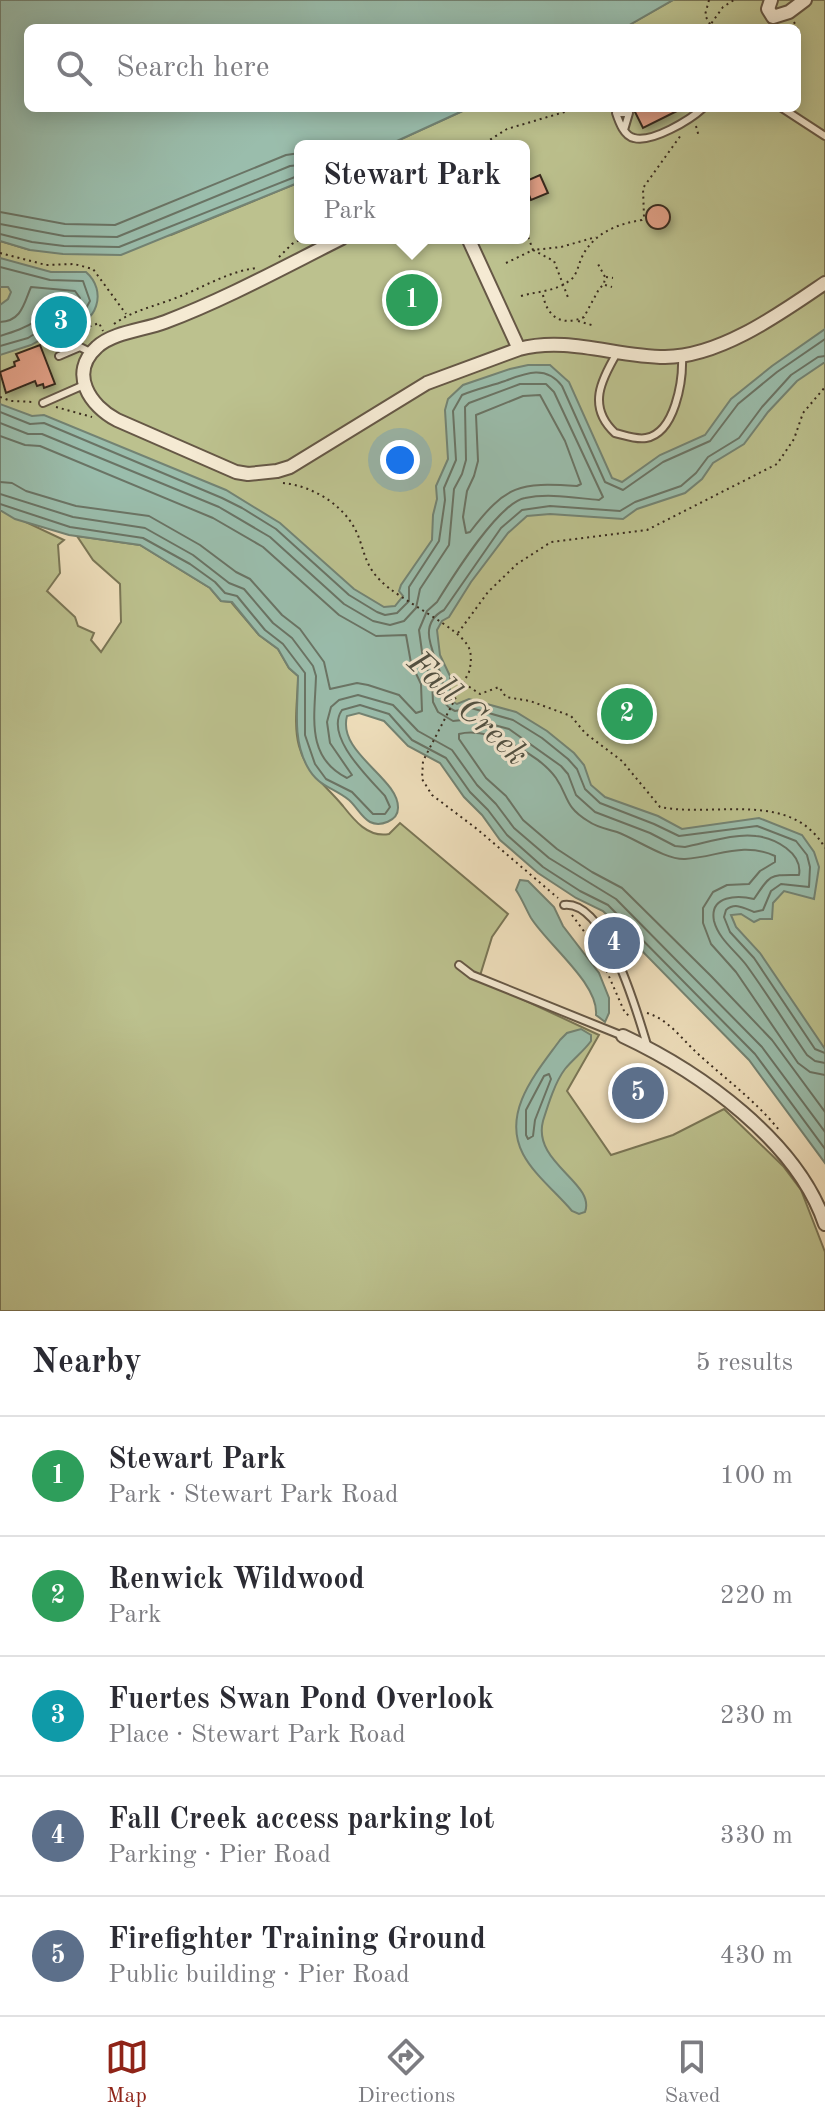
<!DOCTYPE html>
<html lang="en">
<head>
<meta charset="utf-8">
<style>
	:root { --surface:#fff; --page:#f7f7f7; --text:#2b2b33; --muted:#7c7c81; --line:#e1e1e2; --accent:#8f2418 }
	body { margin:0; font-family:"Old Standard TT",serif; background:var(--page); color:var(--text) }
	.you { position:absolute; left:400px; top:460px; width:28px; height:28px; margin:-20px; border:6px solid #fff; border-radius:50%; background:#1a73e8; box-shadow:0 0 0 12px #1a73e833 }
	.badge { display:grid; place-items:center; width:52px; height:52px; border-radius:50%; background:var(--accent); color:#fff; font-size:26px; font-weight:700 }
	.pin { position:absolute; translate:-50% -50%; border:4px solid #fff; box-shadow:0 2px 8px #0006 }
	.popup { position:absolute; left:294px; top:140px; width:236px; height:104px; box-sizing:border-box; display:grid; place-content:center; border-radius:12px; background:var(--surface); filter:drop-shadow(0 2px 6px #0005); font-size:26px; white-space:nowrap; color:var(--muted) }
	.popup b { font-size:30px; color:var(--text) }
	.popup::after { content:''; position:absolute; left:50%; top:100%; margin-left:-16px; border:16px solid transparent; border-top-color:var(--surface) }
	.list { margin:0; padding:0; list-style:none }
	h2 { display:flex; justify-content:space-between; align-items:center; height:104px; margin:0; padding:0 32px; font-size:34px }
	h2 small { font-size:26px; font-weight:400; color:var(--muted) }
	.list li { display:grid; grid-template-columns:52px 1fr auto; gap:24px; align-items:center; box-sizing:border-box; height:120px; padding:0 32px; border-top:2px solid var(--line) }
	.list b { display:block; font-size:30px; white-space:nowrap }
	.list p { margin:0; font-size:26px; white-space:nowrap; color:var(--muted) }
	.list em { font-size:26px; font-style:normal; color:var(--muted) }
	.icon { flex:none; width:44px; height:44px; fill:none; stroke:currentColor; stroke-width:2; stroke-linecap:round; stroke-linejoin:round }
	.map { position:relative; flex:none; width:825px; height:1311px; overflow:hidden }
	.search { position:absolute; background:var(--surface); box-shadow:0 4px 20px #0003; left:24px; right:24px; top:24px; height:88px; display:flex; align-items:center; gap:20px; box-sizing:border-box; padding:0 28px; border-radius:12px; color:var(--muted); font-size:30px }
	.sheet { height:704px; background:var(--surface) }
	nav { display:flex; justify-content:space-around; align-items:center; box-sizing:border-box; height:112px; border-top:2px solid var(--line); background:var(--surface); font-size:22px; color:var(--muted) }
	nav a { display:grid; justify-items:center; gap:4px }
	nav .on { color:var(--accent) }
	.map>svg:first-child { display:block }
	.green { fill:#bcc18e; stroke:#7a7656; stroke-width:2 }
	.water { fill:#9abdac; stroke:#738373; stroke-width:2 }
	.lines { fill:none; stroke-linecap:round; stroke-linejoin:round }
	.shore { stroke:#6a7465; stroke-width:2 }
	.building { fill:#de9d83; stroke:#392b1e; stroke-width:2; filter:url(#shadow) }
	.service-casing { stroke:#665846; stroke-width:10 }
	.minor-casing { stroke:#665846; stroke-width:16 }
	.path { stroke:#392b1e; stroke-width:2; stroke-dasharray:2 4; stroke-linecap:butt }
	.service { stroke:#f5ead3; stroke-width:6 }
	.minor { stroke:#f5ead3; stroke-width:12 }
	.labels { text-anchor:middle; stroke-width:6; stroke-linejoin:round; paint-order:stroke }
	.water-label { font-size:34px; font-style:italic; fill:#515042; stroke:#f5ead3 }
</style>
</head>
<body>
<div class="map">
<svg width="825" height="1311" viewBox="0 0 825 1311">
	<defs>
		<filter id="shadow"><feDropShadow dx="2.5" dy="4.5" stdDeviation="4" flood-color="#0004"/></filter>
	</defs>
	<rect width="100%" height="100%" fill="#efdfbc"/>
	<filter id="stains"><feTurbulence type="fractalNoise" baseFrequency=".0025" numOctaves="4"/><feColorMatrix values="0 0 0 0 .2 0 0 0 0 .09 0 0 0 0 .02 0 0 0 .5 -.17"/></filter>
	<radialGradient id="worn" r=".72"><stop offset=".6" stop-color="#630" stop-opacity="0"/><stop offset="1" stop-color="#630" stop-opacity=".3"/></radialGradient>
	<path class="green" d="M673,0H825V1102L380,667L0,462V241L30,250L171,235L300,182V238H524V146H386L469,108H797V28H624Z
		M0,510L64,540L58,545L60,573L47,591L75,617L78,626L94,633L91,640L101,652L121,622L120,584L93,560L77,536L140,545L210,588L221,601L231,602L259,635L278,649L289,668L298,676C298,698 293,724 299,746C306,773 326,785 343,806C354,820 368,838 389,834L400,823L508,914L492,937L479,979L599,1035L567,1091L611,1155L673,1135L724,1109L783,1166L801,1190L825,1252V1311H0Z"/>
	<path class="water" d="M0,0H673L624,28H28V108H469L386,146H300V182L121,255L63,254L30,250L0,241Z
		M0,258L51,272H86C108,291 97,325 68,327L63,320L58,322V330L31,345L0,355V305L8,299L11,292L8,287H0Z
		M825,329V362L797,381L768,412L744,444L713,463L702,479L685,493L637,509L623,519L550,514L527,516L508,533L471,582L449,617L442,621L437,630L440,655L450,676V700L457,704L469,699L516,712L547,731L574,753L584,765L591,785L605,797L658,816L682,829L759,818L802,835L814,852L819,867L814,899L784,891L773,903L772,919H760L754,922L741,914L731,915L736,927L760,953L825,1049V1163L749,1060L603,911L576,898L538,873L500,840L482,815L464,797L440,763L408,746L384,721L359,713L347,716C337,753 399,778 398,808C398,821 380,827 370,822C362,818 356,806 349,800C333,787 318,787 307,766C292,738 298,706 298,676L289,668L278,649L259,635L232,602L221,601L210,588L140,545L69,535L15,519L0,510V404L32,416L44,415L226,490L280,523L354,589L384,607L395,606L403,596L399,591L401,585L432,540L433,515L437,499L436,486L448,459L445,410L448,399L463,385L510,369L528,365H550L569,382L612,478L622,482L660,455L705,435L731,399L772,366Z
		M520,880L528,881L554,907L563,926L599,973L609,998V1013L605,1022L596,1015C599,984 548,945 531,918C526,909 522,899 516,890Z
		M581,1029L591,1035V1041C584,1051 573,1059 565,1069C555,1082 548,1105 543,1121C532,1163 596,1183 585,1212L579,1214L572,1211C557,1193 534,1175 523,1154C501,1112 537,1072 560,1040L567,1033Z"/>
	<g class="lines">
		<path class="shore" d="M0,212L65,224L115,225L286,155L300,153
			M0,224L64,236L117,237L290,166L300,165
			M0,234L32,242L64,246L119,247L300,175
			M0,267L50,280L83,281L90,301L84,312L76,317L63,312L56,314L47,326L28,338L0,346
			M0,322C22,321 24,303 31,287L75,291L80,298L76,305C49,298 53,307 37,320C26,328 13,332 0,336
			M825,356L818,357L791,375L762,407L739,438L708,457L696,473L681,486L635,502L620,511L550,506L522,510L501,528L444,610C414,626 437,656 442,679C446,694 438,703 455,711L471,708L513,720L542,738L568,759L577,769L585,789L600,803L654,824L679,836L757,826L796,841L807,855L810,867L809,887L781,884L771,891L763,910L754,912C744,908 735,902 726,910L724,917L730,932L754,958L815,1049L825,1053
			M540,395L565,441L581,484L577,486C519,482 506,485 470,532L466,533L463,517L467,491L474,476L478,461L476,415L523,396Z
			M0,412L30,424L44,423L222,498L242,508L276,529L349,595L377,612L385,615L397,613L409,601V587L439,541L445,500L444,488L456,460L453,411L462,395C476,389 491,386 505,381C526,373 546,365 562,386L605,482L623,490L663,462L710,441L738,404L777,372L825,339
			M0,423L28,434H42L219,507L270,537L344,604L373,621L390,625L404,621L416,608L420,589L449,545L454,489L462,474L466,460L465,407L469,403L520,384H546L554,392L603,497L599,500C575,498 549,493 525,498C498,503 452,578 437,602L427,611L419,630L423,659L432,681L433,702L438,712L453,721L472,719L509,729L561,766L568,774L576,795L595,812L650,833L675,846L685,847C706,843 734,833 756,836C775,838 803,853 799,875C770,875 771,873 754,899C738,895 709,895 714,921C719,940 736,951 747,966C768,995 787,1026 807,1055L815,1061L825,1063
			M0,436L25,445L40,446L213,518L263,547L339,615L376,636L406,635L411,663L421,684L422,711L416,713L399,695L368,685L357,683L330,689L324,662L300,629L282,615L250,579L236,572L200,545L149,516L76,506L26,491L12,483L0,482
			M0,494L73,517L145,528L193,555L229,583L244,589L273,623L292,638L313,666L316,676C315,716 305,757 347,778L352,775L330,743L327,722L331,707L339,700L358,695L393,705L418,731L452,750L477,785L496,804L514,828L549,858L616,899L762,1047L825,1132
			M0,504L70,527L143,538L190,564L215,582L225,593L237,596L265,630L283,644L305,673V735L315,764L326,779L352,792L373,814H385L390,807L385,796C368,777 324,736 342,710L360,705L389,714L412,740L446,758L470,792L488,810L507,835L543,867L580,891L608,905L755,1054L825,1149
			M549,1074L551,1079L535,1120L533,1136L528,1139L526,1135V1110L544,1076Z
			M825,1075L810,1072L798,1063L736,972L711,944L703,923V908L713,892L727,885L749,884L760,871L775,862V856C742,841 718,857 685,859C666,860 636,839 617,832C607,829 596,827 588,821C564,806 569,797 556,778C539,754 488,726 459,734V739L486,778L506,796L523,820L557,849L592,872L622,888L711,976L772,1040L825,1112"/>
	</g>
	<path class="building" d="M633,108H683L643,128Z
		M540,175L548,193L531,200L524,182Z
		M646 217a12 12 0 1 1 24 0a12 12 0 1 1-24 0Z
		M40,345L55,384L44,388L43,384L37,386L35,381L6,393L0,372L15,366L14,362L19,360L16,354Z"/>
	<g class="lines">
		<defs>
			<path id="service" d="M782,108L825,136
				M624,130L629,113H616C619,122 624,136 634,138C652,143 690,120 703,108
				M617,353C601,380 587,407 615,433C624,435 636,440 646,438C675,433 683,381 682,357
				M59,356L80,347L92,353
				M43,403L84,385
				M564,905C607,900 638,1016 648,1048
				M459,965L472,975L623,1036"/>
			<path id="minor" d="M771,0L768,9L773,17L789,12L805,0
				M342,238C284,267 226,299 165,322C144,330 113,332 97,347C68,373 90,406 117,420L236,472L248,474L277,471L290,467L427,383L519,349L468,238
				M519,349C568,336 616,357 665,357C720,357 781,313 825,283
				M623,1036C700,1072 797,1141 825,1224"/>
		</defs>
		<use href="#service" class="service-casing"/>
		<use href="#minor" class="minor-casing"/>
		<path class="path" d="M709,0L705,15L712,28
			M794,22L801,36L797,46
			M708,28L723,7L734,0
			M696,126L699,137
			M480,146L507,129L578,108
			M524,192L525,191
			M524,226L533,250L561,247L596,237
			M0,253L46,265L74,264L93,269L126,314
			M279,257L292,244L303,238
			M506,263L533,250L554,261L569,300
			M606,277L613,278
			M605,285L612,287
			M543,295C547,317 562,327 584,317L599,289L604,284L605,277L598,264
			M521,296C538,291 554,292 569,281C576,277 578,267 581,259C592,234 616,224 642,220L644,217L643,188L681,135
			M578,321L595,326
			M62,323L69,341
			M114,324C132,311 152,307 173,299C201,289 226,272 256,268
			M67,335L99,323L103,331
			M0,397L11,401L34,402
			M56,407L92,417
			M283,483C314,486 348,507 359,538C365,555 367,568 381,581C399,600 461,628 469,648C472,656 471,664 469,672L423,761L422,779L432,795L477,829L558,898
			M458,633L488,592L517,564L551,542L647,530L777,464L794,439L803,413L825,387
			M459,680L480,694L499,687L506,697L530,701L571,716L585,733L622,761L660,807C714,818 791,789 825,848
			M572,915L597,949L625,1013L630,1016
			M647,1013C668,1019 681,1038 696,1052C724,1078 755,1100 779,1130"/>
		<use href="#service" class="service"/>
		<use href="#minor" class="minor"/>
	</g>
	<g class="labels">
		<g class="water-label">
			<text transform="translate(469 707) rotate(43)" y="12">Fall Creek</text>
		</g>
	</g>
	<rect width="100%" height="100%" filter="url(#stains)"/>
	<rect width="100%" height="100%" fill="url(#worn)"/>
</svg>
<div class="you"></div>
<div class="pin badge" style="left:412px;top:300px;background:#2e9e5b">1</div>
<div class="popup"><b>Stewart Park</b>Park</div>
<div class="pin badge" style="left:627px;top:714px;background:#2e9e5b">2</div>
<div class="pin badge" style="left:61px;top:322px;background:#0f9aa8">3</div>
<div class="pin badge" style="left:614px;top:943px;background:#5c6f8a">4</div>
<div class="pin badge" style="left:638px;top:1093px;background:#5c6f8a">5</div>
<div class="search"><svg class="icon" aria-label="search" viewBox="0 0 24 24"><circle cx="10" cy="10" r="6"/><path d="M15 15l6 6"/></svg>Search here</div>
</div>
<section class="sheet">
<h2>Nearby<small>5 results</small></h2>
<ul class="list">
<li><span class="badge" style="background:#2e9e5b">1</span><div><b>Stewart Park</b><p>Park · Stewart Park Road</p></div><em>100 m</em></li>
<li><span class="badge" style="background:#2e9e5b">2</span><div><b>Renwick Wildwood</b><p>Park</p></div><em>220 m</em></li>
<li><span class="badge" style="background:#0f9aa8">3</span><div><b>Fuertes Swan Pond Overlook</b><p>Place · Stewart Park Road</p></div><em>230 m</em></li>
<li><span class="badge" style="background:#5c6f8a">4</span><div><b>Fall Creek access parking lot</b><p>Parking · Pier Road</p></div><em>330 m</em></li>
<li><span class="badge" style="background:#5c6f8a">5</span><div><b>Firefighter Training Ground</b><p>Public building · Pier Road</p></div><em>430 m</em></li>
</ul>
</section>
<nav>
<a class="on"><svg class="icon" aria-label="map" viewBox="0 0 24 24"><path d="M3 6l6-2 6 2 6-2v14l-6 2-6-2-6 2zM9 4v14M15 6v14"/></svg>Map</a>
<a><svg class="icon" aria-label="directions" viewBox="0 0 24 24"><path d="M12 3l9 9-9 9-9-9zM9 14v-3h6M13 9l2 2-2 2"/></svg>Directions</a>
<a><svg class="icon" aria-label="saved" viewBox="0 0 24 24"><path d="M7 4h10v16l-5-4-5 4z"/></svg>Saved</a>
</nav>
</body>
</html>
